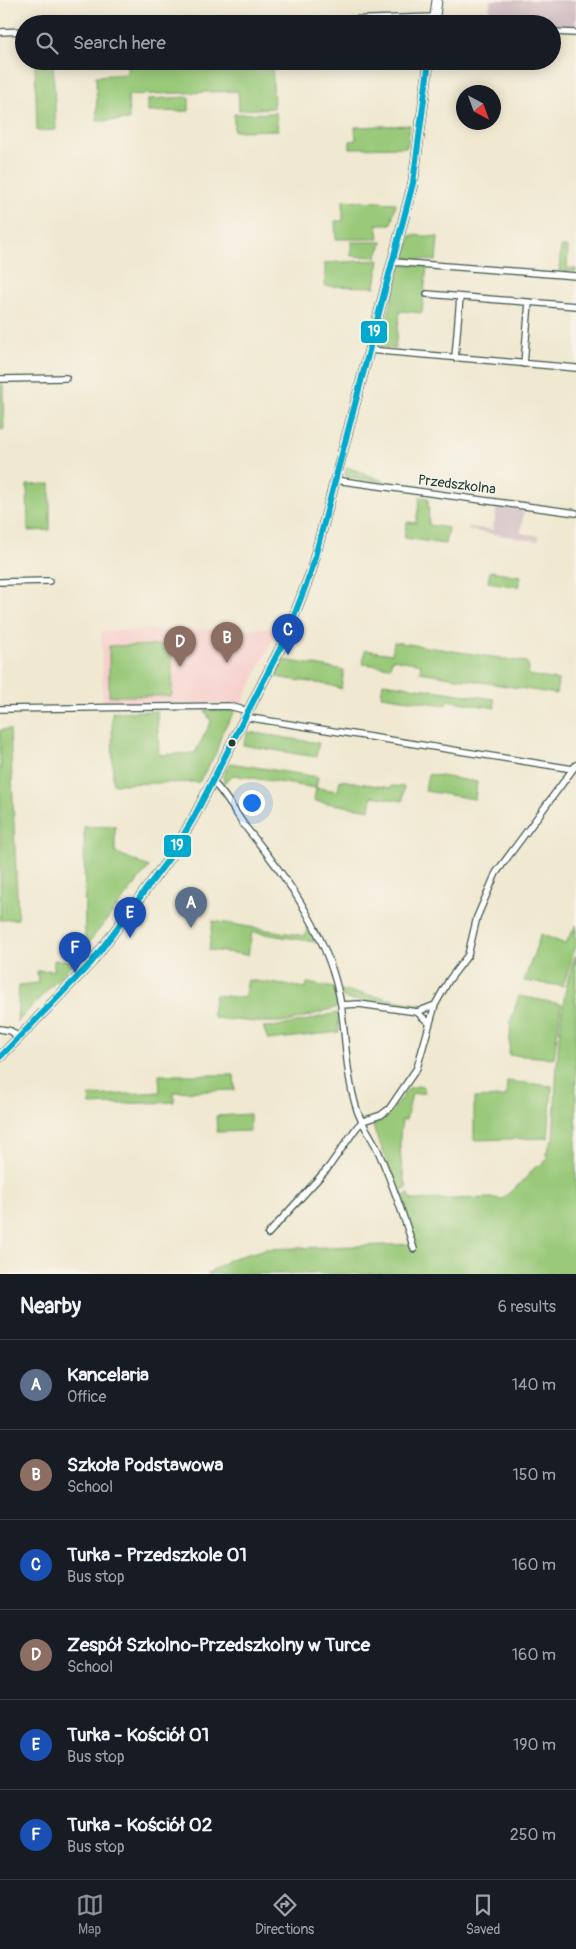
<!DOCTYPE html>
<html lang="en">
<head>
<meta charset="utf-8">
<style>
	:root { --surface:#171b24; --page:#20242c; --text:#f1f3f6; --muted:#9ea1a6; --line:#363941; --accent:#8c9099 }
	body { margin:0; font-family:Pangolin,sans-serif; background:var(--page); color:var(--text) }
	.compass { position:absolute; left:456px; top:85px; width:45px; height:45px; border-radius:50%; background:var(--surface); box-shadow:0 2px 12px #0003; rotate:139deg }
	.you { position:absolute; left:251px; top:802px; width:18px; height:18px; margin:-12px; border:4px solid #fff; border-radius:50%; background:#1a73e8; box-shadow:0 0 0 8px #1a73e833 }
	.badge { display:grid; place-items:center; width:32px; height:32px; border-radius:50%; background:var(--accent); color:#fff; font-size:16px; font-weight:700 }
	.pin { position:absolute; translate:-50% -41px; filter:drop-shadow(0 1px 2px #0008) }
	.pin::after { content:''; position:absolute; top:26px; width:18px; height:15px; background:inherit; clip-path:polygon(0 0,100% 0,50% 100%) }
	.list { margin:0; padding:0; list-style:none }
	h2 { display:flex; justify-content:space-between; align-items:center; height:65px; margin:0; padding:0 20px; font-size:21px }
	h2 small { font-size:16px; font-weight:400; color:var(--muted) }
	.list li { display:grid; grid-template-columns:32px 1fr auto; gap:15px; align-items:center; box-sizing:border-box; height:90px; padding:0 20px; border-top:1px solid var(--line) }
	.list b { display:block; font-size:19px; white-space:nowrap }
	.list p { margin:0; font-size:16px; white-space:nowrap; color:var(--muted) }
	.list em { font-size:16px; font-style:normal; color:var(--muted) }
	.icon { flex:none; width:28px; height:28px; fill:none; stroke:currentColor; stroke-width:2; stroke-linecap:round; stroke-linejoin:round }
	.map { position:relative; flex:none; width:576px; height:1274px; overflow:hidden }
	.search { position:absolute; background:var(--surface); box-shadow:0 2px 12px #0003; left:15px; right:15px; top:15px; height:55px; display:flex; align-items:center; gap:12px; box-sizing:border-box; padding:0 18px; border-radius:28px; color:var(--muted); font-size:19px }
	.sheet { height:605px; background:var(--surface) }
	nav { display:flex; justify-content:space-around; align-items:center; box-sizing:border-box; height:70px; border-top:1px solid var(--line); background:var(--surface); font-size:14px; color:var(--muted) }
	nav a { display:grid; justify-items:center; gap:2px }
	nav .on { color:var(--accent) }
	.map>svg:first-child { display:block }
	.built { fill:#f7d0cc }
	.industrial { fill:#d2bec3 }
	.green { fill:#99c979; stroke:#5c8356 }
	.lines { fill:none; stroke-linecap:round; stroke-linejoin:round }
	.minor-casing { stroke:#3e574b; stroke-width:8 }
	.primary-casing { stroke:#3e574b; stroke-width:11 }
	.minor { stroke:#fff; stroke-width:5.5 }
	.primary { stroke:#fff; stroke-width:9 }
	.bus-1-casing { stroke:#f7f3e8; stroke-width:10 }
	.bus-1 { stroke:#00a9ce; stroke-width:6 }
	.bus-dot { fill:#1f3d34; stroke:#f7f3e8; stroke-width:2 }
	.labels { text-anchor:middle; stroke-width:4; stroke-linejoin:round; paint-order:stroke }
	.street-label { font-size:14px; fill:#1f3d34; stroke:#f7f3e8 }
	.line-badge { stroke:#f7f3e8; stroke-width:2 }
	.badge-label { font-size:14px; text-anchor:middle; font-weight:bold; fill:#fff }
</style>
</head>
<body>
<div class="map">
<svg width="576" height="1274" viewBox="0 0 576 1274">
	<rect width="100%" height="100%" fill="#f7f3e8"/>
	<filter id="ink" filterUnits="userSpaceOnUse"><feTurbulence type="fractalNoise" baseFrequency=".02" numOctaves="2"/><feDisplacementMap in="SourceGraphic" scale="10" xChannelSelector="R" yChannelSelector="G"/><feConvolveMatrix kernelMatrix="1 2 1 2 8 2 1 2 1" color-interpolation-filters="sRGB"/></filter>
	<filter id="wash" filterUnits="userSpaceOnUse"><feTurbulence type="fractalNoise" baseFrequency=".0096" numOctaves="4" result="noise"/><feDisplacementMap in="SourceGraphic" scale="20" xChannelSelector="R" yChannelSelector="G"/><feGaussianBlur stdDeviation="1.12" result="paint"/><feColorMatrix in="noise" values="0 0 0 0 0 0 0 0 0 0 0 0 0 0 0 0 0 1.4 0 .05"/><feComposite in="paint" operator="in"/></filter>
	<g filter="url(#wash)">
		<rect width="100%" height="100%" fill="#f0e8d0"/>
		<path class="built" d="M278,628L242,703L103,706L101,631Z"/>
		<path class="industrial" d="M490,0H576V31L552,29V24H489Z
			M497,505L524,509L521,533L539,536L538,541L468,530L469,527L493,530Z"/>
		<path class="green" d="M35,61H53L56,130L37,131Z
			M186,61H272L274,108L239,110L238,91L128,95L129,120L97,121L96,76L127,74V64Z
			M189,97V111L148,112V99Z
			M276,113L278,130L234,131V114Z
			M410,125L407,147L350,148V141L356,140L355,127Z
			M343,200L396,203L391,224H377L379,239H336L335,221H343Z
			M411,235L438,237L436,261L405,258Z
			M351,242H383L376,257L351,256Z
			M561,247H568L567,268L576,269V272L559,271Z
			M379,260L375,287L325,286V263Z
			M401,264L427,266L422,313L400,311L395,349L380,347Z
			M0,384H3L4,429L0,430Z
			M347,467L386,482L348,477L345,475Z
			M50,484V530L28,531L27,485Z
			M420,497L428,498L429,525L448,528L445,544L404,538L407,522L416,523Z
			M490,571L521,576L518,587L488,582Z
			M394,642L526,662L529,666L528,675L558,680L556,694L420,672L421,664L392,659L390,667L363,664L365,650L392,654Z
			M172,645V696H109V646Z
			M284,660L344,670L341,689L330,685L275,677Z
			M383,683L494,699L495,708L447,700L446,705L381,696Z
			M205,710H236L222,732L216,753L199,782L113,784L112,712L157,711L159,755L195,753L211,722Z
			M10,729L18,919L0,920V730Z
			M248,732L319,743L316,757L243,745Z
			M230,763L318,777L316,788L338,791L340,780L391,788V786L404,787L403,801L372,796L370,810L314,801L316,788L233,775L224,783L223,776Z
			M428,774L477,782L475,799L425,791Z
			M115,826V852L149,867L78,956H64V953L79,947L85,942L84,827Z
			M213,921L305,936L308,925L317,940L315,942L252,932L248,955L209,950Z
			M576,925V946L563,986L524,981L541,934L565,944Z
			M576,955V1274H207L230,1259L266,1249L417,1244L401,1197L409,1194L411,1200L494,1198L502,1199L524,1180L537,1165L541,1166L548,1158L546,1153L553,1138C557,1085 556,1002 576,955Z
			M54,960L75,961L17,1022L19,985L38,983L37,971L54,970Z
			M248,980L306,988L307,983L334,988L338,1007L288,1022H255L215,1018L212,1013L215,995L244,998Z
			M341,990L427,1006L409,1009L347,999L342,996Z
			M519,996L561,1004L554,1058L509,1055L511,1020Z
			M338,1013L339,1032L268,1040L263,1027C292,1027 310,1018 338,1013Z
			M159,1075H234L235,1090L174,1092V1102L90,1105L89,1096L160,1092Z
			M507,1081L552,1086L548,1138L474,1140V1098L506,1097Z
			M418,1086L423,1087L425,1093L412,1094L406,1120H402C398,1142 400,1166 407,1188L399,1191L373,1127L393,1109L408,1089Z
			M250,1114V1131L217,1132L216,1116Z"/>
	</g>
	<g filter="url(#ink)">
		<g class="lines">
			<defs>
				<path id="minor" d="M434,23L444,24
					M218,24L435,17
					M0,32L24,31
					M552,32L576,33
					M393,262L576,276
					M427,294L576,306
					M369,350L576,368
					M455,358L460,297
					M524,364L529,302
					M0,379L66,378
					M335,480L576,513
					M0,582L49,581
					M0,709L229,706L248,711
					M245,717L573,769
					M212,782C222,788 239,819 248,830C290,881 330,939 341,1005C346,1040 346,1076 357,1110C362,1125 373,1138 379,1153C393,1185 404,1217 414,1249
					M341,1005L359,1004L417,1012L429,1023
					M417,1012L435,1005
					M0,1029L11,1031L19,1038
					M268,1234L328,1168L357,1127L363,1121L381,1115L389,1109L417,1068L435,1005L449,980L468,955L477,917L496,873L576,765"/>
				<path id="primary" d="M434,24L437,0
					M0,1057L91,963L173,853L194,817L285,639L311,572L413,183L429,61"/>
			</defs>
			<use href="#minor" class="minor-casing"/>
			<use href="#primary" class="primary-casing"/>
			<use href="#minor" class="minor"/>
			<use href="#primary" class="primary"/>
			<defs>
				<path id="bus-1" d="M0,1057L91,963L173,853L194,817L285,639L311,572L413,183L429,61"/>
			</defs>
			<use href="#bus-1" class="bus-1-casing"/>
			<use href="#bus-1" class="bus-1"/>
		</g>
	</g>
	<circle class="bus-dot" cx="232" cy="743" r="4.5"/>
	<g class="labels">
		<g class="street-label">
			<text transform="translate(457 484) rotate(7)" y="5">Przedszkolna</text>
		</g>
	</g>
	<g class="line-badge">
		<rect x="360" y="320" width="28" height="24" rx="5" fill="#00a9ce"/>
		<rect x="163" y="834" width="29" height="24" rx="5" fill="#00a9ce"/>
	</g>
	<g class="badge-label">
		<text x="374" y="336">19</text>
		<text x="177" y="850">19</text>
	</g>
</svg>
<svg class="compass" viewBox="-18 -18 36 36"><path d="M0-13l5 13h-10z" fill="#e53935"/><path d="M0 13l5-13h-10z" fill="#9ea1a6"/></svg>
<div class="you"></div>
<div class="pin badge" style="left:191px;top:928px;background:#5c6f8a">A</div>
<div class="pin badge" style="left:227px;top:663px;background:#8d6e63">B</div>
<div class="pin badge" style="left:288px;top:655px;background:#1a4fb4">C</div>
<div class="pin badge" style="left:180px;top:667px;background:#8d6e63">D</div>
<div class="pin badge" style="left:130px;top:938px;background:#1a4fb4">E</div>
<div class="pin badge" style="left:75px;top:973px;background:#1a4fb4">F</div>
<div class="search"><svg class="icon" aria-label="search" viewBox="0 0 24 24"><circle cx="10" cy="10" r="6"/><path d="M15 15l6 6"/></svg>Search here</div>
</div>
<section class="sheet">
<h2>Nearby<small>6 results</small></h2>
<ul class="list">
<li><span class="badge" style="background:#5c6f8a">A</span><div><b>Kancelaria</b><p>Office</p></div><em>140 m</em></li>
<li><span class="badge" style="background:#8d6e63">B</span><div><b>Szkoła Podstawowa</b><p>School</p></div><em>150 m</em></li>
<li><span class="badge" style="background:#1a4fb4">C</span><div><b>Turka - Przedszkole 01</b><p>Bus stop</p></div><em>160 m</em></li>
<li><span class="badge" style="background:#8d6e63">D</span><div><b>Zespół Szkolno-Przedszkolny w Turce</b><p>School</p></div><em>160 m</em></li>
<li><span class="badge" style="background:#1a4fb4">E</span><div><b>Turka - Kościół 01</b><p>Bus stop</p></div><em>190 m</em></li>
<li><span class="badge" style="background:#1a4fb4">F</span><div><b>Turka - Kościół 02</b><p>Bus stop</p></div><em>250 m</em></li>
</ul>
</section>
<nav>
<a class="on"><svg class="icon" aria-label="map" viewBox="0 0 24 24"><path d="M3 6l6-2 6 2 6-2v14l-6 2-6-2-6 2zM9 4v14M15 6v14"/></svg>Map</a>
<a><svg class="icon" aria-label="directions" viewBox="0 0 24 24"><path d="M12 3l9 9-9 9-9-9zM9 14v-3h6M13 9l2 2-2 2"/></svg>Directions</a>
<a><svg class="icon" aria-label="saved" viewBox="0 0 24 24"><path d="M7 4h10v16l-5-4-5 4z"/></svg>Saved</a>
</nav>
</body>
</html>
